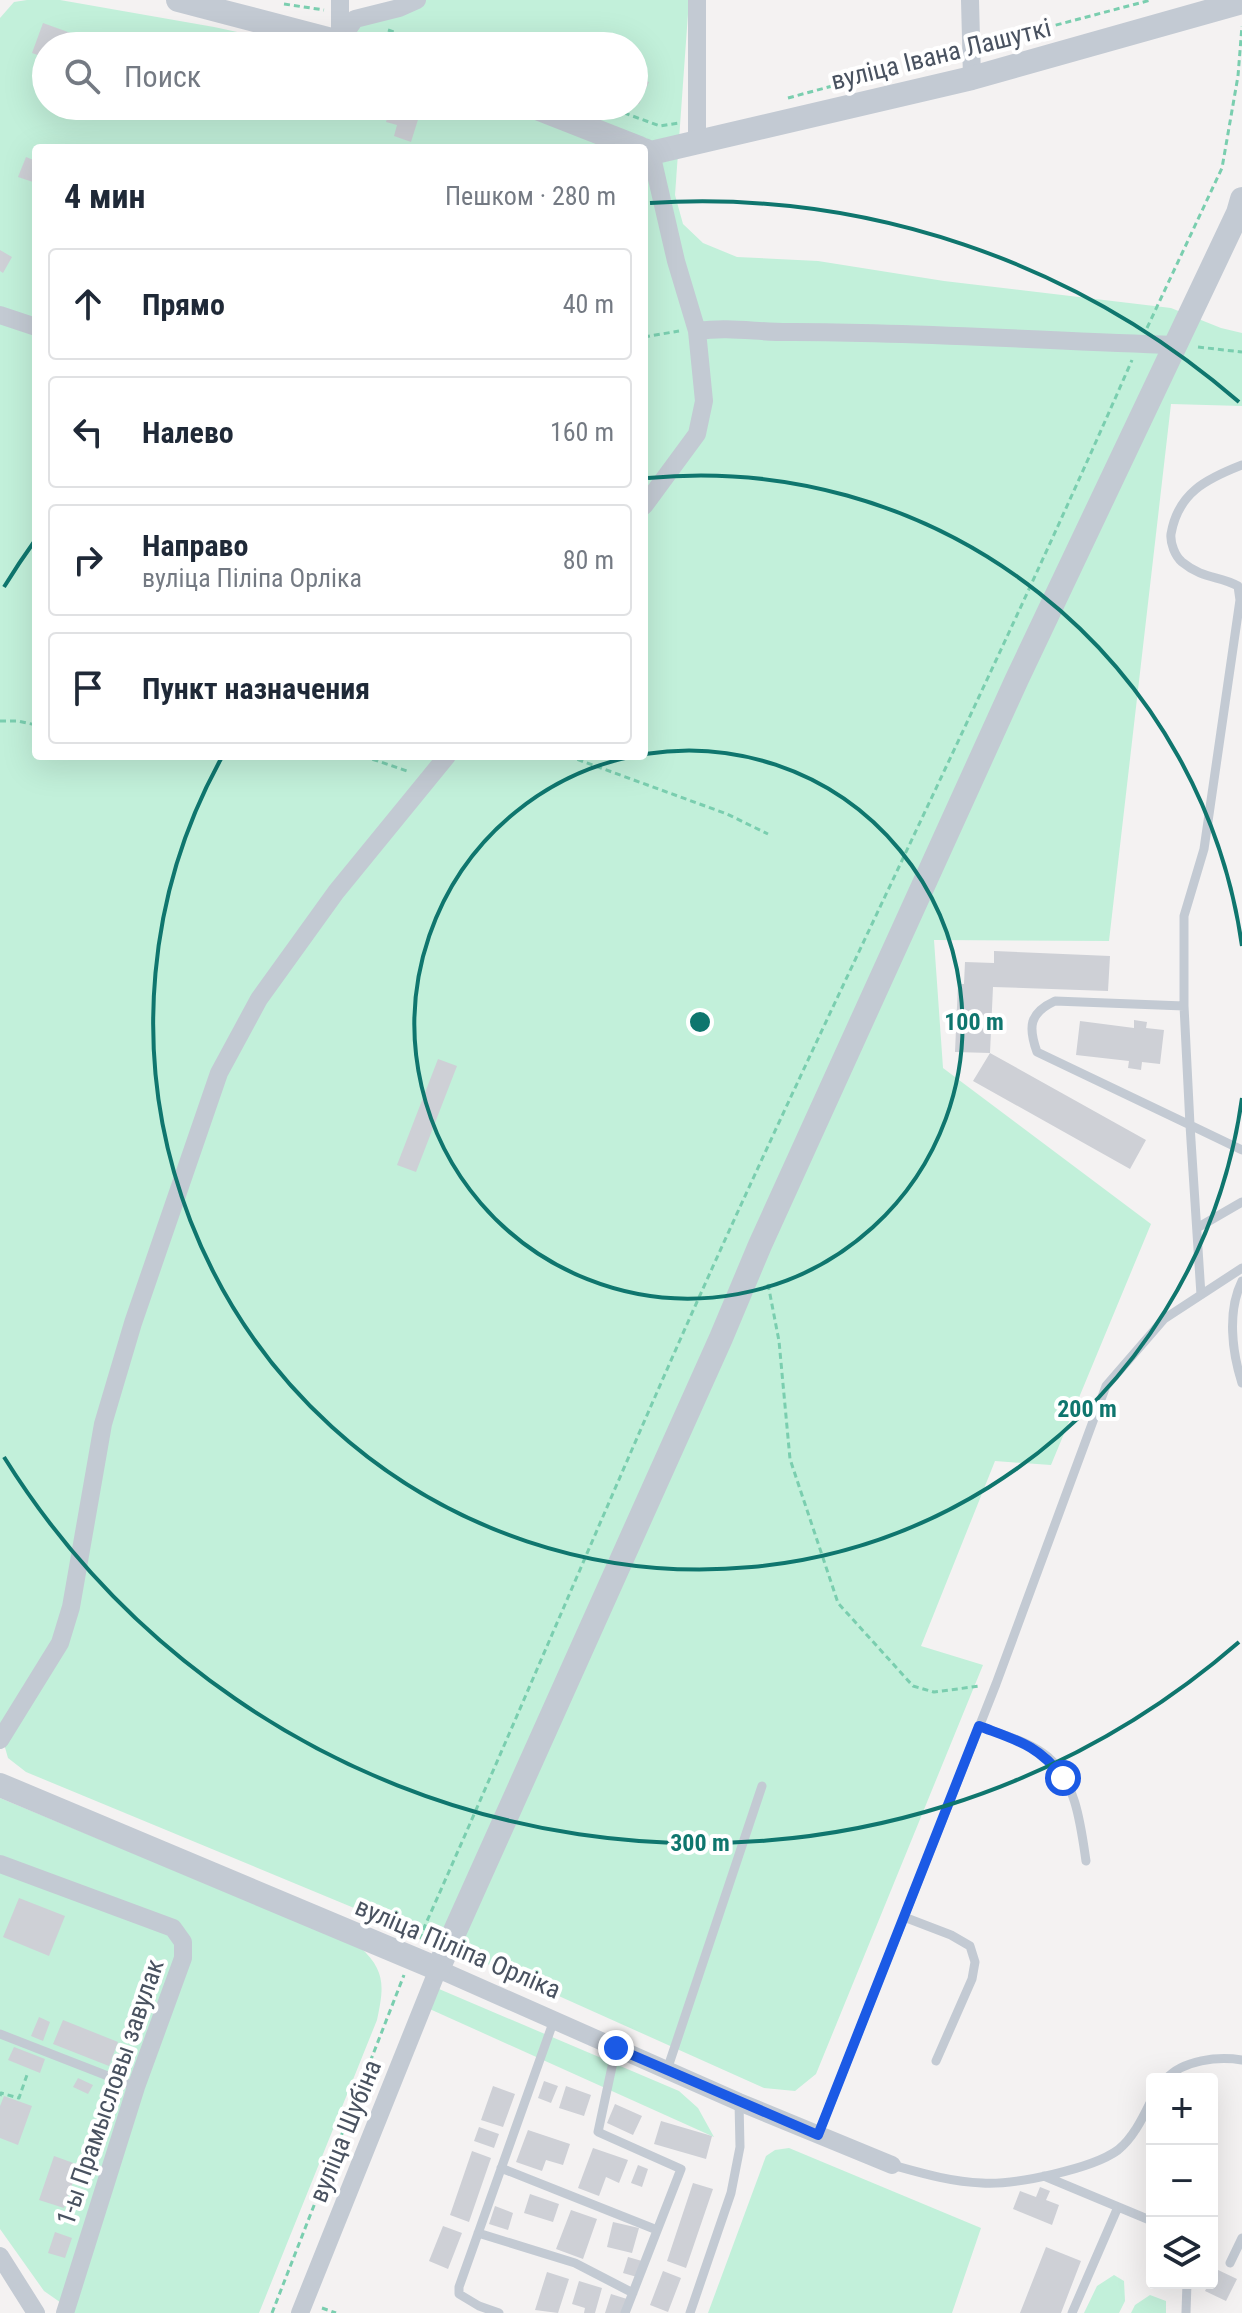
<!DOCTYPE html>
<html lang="ru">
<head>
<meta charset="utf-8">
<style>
	:root { --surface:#fff; --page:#f2f2f3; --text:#1f2937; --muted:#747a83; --line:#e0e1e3 }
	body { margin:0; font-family:"Roboto Condensed",sans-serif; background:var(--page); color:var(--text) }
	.controls { position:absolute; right:24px; bottom:24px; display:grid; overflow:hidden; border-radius:8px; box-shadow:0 8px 32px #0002 }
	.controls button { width:72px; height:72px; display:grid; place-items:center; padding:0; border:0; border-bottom:2px solid var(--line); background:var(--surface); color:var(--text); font:40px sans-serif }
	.stop { position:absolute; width:24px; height:24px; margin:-18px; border:6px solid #1b5ae5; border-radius:50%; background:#fff }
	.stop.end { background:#1b5ae5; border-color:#fff; box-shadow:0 2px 8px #0008 }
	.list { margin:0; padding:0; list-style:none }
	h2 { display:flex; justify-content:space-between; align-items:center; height:104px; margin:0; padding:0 32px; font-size:34px }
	h2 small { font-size:26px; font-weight:400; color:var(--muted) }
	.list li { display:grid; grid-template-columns:52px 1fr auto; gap:24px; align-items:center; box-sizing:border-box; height:112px; margin:0 16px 16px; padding:0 16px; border:2px solid var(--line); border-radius:8px }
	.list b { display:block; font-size:30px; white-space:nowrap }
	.list p { margin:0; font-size:26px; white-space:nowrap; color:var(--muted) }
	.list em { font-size:26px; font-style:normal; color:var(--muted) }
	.icon { flex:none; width:44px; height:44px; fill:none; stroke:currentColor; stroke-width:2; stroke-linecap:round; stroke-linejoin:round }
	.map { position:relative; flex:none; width:1242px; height:2313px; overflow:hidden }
	.search { position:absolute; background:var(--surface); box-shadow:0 8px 32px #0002; left:32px; top:32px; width:616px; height:88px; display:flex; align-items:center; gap:20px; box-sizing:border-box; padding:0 28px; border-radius:44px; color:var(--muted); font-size:30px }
	.panel { position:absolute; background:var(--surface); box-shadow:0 8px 32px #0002; left:32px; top:144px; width:616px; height:616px; border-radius:8px }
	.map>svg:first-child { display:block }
	.green { fill:#c2f0da; fill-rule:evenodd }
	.building { fill:#ced0d6 }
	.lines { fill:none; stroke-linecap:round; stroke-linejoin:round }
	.path { stroke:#7aceaf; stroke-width:3; stroke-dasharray:6 4; stroke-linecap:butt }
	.service { stroke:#c3cad3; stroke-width:9 }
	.minor { stroke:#c3cad3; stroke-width:18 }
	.tertiary { stroke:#c3cad3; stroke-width:24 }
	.route { stroke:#1b5ae5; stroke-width:10 }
	.ring { fill:none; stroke:#0f766e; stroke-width:4 }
	.labels { text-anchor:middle; stroke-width:8; stroke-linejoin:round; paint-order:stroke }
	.street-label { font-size:26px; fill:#495260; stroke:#fff }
	.centre { fill:#0f766e; stroke:#fff; stroke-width:4 }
	.ring-label { font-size:24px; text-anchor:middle; font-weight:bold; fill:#0f766e; stroke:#fff; stroke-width:8; stroke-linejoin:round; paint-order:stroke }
</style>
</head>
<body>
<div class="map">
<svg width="1242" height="2313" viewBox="0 0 1242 2313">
	<rect width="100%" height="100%" fill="#f4f2f2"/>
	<path class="green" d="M27,0H60L214,27L302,46H46V106H634V46H355V19L417,0H689L675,195L683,224L703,243L737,257L818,261L944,281L1171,308L1221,328L1242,333V406L1171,404L1109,941L934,940L943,1068L1151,1224L1051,1465L995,1461L921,1646L983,1665L816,2074L795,2091L764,2088L465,1954L26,1772L8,1758L2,1737H0V18L14,2ZM36,148H644V756H36Z
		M0,1798L360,1947C386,1971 384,1987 377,2020L259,2313H67V2307L44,2291L0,2229Z
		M432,1986L679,2091L698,2108L714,2137L423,2006Z
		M789,2148L981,2228L952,2313H708L766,2156L775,2150Z
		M1114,2275L1124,2281L1125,2301L1119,2313H1084L1097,2286Z
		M1150,2295L1166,2301V2313H1131L1135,2305Z"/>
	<path class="building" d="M43,23L79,36L76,46H46V58L32,53Z
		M639,78L649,82L639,104L634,102V89Z
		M391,106H409L421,110L411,142L394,136L397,125L386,122Z
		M26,157L36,161V183L18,177Z
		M0,250L12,257L3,273L0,271Z
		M994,951L1110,956L1108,991L993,987L990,1053L955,1052L958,984H964L965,962L994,963Z
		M1134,1020L1147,1022L1146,1028L1164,1030L1160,1064L1142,1062L1141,1070L1128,1068L1129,1061L1076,1055L1080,1021L1134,1028Z
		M990,1053L1146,1140L1130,1169L973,1081Z
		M438,1059L457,1066L416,1172L397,1165Z
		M19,1898L65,1916L49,1956L3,1937Z
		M39,2017L50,2022L43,2041L31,2036Z
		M63,2020L118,2042L109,2066L53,2044Z
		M14,2047L45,2059L40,2073L8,2060Z
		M78,2078L93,2085L88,2094L73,2087Z
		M544,2081L558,2086L551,2103L538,2098Z
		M493,2086L515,2094L503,2127L481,2120Z
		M566,2086L591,2095L584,2116L559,2108Z
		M4,2096L32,2106L18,2145L0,2138V2106Z
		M615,2104L642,2116L633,2135L607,2123Z
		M661,2121L712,2136L706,2159L654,2144Z
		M479,2127L499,2134L494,2148L474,2141Z
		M528,2130L570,2144L563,2165L546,2160L542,2171L516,2162Z
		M593,2148L628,2160L619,2183L606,2177L599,2196L578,2188Z
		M472,2151L491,2158L469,2222L450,2215Z
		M54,2156L79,2165L64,2208L39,2200Z
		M638,2165L648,2169L642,2187L631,2183Z
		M693,2183L713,2189L686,2268L667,2261Z
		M1040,2187L1050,2191L1046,2200L1059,2205L1052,2225L1013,2209L1020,2191L1036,2197Z
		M530,2194L559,2204L553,2222L524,2213Z
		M495,2206L513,2213L508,2230L489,2224Z
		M571,2210L597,2219L583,2259L556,2249Z
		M613,2222L639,2228L632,2253L607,2247Z
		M443,2226L462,2233L448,2269L429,2261Z
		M55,2232L72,2238L65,2258L48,2253Z
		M1046,2247L1081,2261L1061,2313H1020Z
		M628,2257L642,2261L637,2277L623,2273Z
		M1216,2269L1237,2279L1226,2301L1205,2291L1209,2283H1212Z
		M663,2271L681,2278L668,2312L650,2305Z
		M547,2272L569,2279L558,2313L535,2310Z
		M579,2281L602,2288L595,2313H584L585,2308L572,2304Z
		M611,2294L627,2299L622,2313H605Z"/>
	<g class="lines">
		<path class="path" d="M284,4L324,10
			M388,30L433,46
			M988,43L1151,0
			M788,98L954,53
			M605,106L660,126L679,123
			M1147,328L1222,168L1238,76L1242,26
			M644,337L679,331
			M1198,347L1242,352
			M0,721H18L36,725
			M363,756L410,772
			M568,756L727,814L768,834
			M768,1284L779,1341L790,1459L838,1603L913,1686L934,1692L980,1686
			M419,1939C508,1740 592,1539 680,1340C826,1011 988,690 1132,360
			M0,2096L1,2093L19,2098L28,2072
			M322,2308L336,2313
			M272,2313L404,1975"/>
		<path class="service" d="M1242,465C1206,479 1178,493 1171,534C1170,543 1175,556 1182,562C1204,580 1218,575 1238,586L1240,600L1204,849L1184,916V1006L1190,1125L1242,1150
			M1184,1006L1055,1001C1029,1013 1028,1027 1037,1052L1190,1125L1201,1295
			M1197,1228L1242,1202
			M1242,1281C1227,1311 1232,1352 1242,1383
			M979,1726C1002,1735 1029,1741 1048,1757C1076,1781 1081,1827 1086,1861
			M904,1917L951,1935L970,1946L975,1962L972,1979L936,2061
			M0,2034L136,2087
			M616,2048L598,2132L681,2169L625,2313
			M667,2070L762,1786
			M1166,2079C1183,2060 1218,2056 1242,2060
			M818,2135L996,1684L1106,1386L1164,1319L1242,1268
			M892,2165C921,2173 951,2182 982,2183C1015,2185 1092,2169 1118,2150C1134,2137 1143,2117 1152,2099
			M501,2168L657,2230
			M1044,2176L1152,2221
			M478,2233L575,2263L633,2293
			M1230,2263L1242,2238
			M499,2313L479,2306L459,2294V2287L554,2020
			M690,2313L731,2193L740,2147L739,2102
			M1072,2313L1118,2207
			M1186,2313L1187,2283"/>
		<path class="minor" d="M970,0L972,78
			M340,41L355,19L399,8L417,0
			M340,41V0
			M697,143V0
			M0,315L36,327
			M697,331C732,326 759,333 794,332C921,332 1048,341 1174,345
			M644,506L697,434L704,401L697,331L676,261L651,153
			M0,1740L60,1643L71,1607L103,1424L133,1323L219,1073L259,999L336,892L447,756
			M0,1864L173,1928L183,1942V1958L136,2087L65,2313
			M0,2256L36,2313
			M300,2313L438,1969L739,2102L892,2165"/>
		<path class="tertiary" d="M178,0L355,46
			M532,106L639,148
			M644,150L651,153L972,78L1242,2
			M0,1785L438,1969L721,1338L760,1245L1017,679L1238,213L1242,199"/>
	</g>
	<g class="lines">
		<path class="route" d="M616,2048L818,2135L979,1726C1016,1740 1039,1745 1063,1778"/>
	</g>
	<g class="ring">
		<path d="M645 754A274 274 0 1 1 634 756"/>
		<path d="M1242 1098A547 547 0 1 1 222 757M648 478A547 547 0 0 1 1242 946"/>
		<path d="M1239 1642A821 821 0 0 1 4 1457M4 587A821 821 0 0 1 36 539M650 203A821 821 0 0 1 1239 402"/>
	</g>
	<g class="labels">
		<g class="street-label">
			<text transform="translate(941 54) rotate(-14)" y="9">вуліца Івана Лашуткі</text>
			<text transform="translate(458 1948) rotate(23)" y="9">вуліца Піліпа Орліка</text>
			<text transform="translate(110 2092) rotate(-71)" y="9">1-ы Прамысловы завулак</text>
			<text transform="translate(345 2131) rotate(-68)" y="9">вуліца Шубіна</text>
		</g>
	</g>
	<circle cx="700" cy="1022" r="12" class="centre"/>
	<g class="ring-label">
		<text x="974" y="1030">100 m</text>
		<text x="1087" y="1417">200 m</text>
		<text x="700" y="1851">300 m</text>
	</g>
</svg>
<div class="controls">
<button>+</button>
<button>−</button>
<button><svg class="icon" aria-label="layers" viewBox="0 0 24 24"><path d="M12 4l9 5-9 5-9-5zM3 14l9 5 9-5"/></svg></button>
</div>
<div class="stop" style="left:1063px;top:1778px"></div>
<div class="stop end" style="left:616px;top:2048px"></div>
<div class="search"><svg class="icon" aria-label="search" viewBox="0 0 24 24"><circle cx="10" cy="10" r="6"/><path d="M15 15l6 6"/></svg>Поиск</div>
<section class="panel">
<h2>4 мин<small>Пешком · 280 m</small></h2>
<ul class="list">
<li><svg class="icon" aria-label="ahead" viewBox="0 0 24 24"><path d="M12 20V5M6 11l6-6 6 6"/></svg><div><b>Прямо</b></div><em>40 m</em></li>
<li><svg class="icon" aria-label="left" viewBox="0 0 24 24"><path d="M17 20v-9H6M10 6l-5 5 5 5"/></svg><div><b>Налево</b></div><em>160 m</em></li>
<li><svg class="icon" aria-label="right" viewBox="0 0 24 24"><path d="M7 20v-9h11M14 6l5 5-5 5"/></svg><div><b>Направо</b><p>вуліца Піліпа Орліка</p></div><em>80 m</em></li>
<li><svg class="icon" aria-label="arrive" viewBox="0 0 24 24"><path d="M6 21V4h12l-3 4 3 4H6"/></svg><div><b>Пункт назначения</b></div></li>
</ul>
</section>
</div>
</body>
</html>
